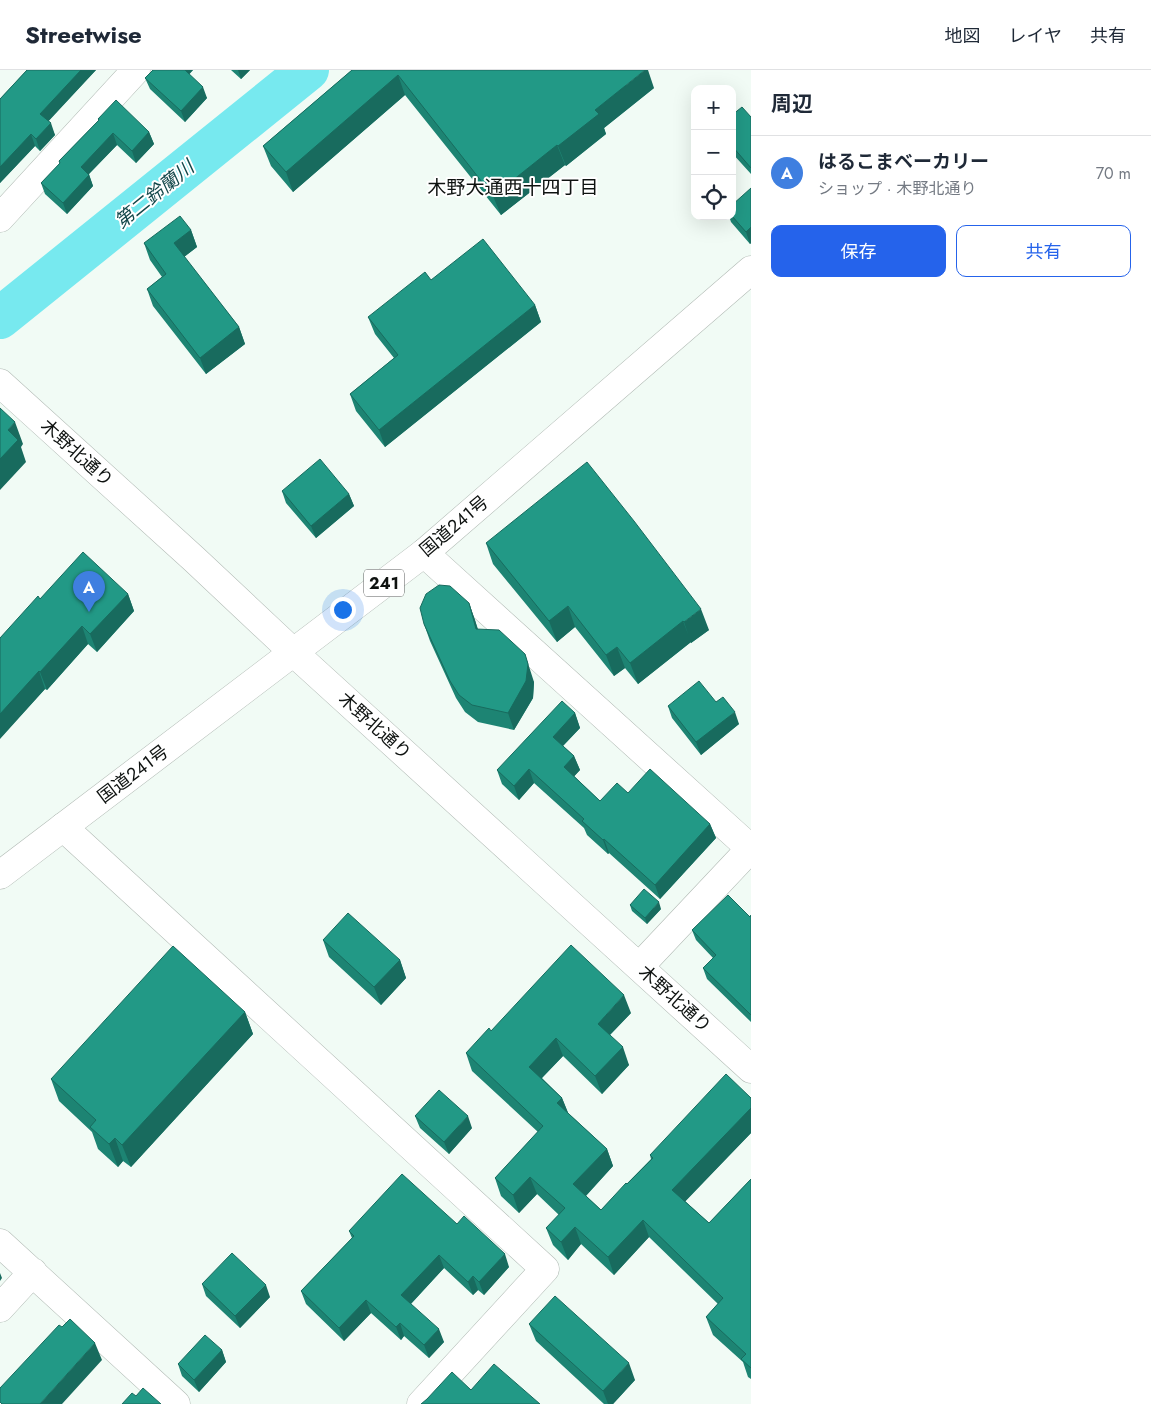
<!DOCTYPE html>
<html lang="ja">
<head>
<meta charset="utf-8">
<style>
	:root { --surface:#fff; --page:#f2f2f3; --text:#1f2937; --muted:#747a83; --line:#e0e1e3; --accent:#2563eb }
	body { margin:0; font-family:Jost,"Noto Sans JP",sans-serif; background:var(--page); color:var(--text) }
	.controls { position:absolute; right:15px; top:15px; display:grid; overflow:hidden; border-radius:10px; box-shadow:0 5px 20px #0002 }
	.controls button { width:45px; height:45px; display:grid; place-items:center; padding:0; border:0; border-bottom:1px solid var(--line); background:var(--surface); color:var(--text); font:25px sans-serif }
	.you { position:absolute; left:342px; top:539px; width:18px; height:18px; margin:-12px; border:4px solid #fff; border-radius:50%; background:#1a73e8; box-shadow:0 0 0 8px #1a73e833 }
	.badge { display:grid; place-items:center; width:32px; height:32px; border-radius:50%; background:var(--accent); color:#fff; font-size:16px; font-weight:700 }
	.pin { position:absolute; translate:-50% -41px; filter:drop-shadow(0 1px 2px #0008) }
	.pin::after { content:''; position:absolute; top:26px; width:18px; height:15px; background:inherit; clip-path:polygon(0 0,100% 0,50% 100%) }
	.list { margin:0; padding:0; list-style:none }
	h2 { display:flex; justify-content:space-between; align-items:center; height:65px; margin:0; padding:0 20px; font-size:21px }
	h2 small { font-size:16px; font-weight:400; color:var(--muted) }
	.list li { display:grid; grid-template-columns:32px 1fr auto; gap:15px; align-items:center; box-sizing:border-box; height:75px; padding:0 20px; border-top:1px solid var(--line) }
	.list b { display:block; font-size:19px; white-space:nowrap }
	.list p { margin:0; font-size:16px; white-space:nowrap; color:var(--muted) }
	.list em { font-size:16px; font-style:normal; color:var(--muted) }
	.actions { display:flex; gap:10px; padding:15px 20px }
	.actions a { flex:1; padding:11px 0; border:1px solid var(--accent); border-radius:10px; text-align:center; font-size:18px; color:var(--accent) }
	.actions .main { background:var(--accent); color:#fff }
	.icon { flex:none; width:28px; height:28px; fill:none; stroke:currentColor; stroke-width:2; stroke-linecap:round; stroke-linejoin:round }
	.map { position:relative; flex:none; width:751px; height:1334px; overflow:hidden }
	header { display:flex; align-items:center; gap:30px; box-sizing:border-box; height:70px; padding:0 25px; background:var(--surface); border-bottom:1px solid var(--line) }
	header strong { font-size:24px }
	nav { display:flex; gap:28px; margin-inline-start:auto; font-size:18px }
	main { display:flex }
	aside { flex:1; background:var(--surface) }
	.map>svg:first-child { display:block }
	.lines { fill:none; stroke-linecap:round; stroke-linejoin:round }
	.river { stroke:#77e9ef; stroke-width:42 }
	.minor-casing { stroke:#b1bab4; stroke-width:29 }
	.highway-casing { stroke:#b1bab4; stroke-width:29 }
	.minor { stroke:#fff; stroke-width:28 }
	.highway { stroke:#fff; stroke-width:28 }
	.wall { fill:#1d8473 }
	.shaded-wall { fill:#186b5e }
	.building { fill:#229986; stroke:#186b5e }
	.labels { text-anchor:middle; stroke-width:4; stroke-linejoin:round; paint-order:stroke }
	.shield { fill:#fff; stroke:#565958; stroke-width:1 }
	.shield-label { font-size:16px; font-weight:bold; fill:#0e1210 }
	.street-label { font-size:18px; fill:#0e1210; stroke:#fff }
	.neighbourhood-label { font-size:19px; fill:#0e1210; stroke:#fff }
	.water-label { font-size:19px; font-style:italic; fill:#13474a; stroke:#fff }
</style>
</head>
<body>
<header>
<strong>Streetwise</strong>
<nav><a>地図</a><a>レイヤ</a><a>共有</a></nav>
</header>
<main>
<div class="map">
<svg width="751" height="1334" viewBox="0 0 751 1334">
	<rect width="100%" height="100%" fill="#f1fbf5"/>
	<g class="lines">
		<path class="river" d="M0,248L308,0"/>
		<defs>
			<path id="minor" d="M0,148L136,0
				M0,313L194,489L293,582L751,999
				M424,483L751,779
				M63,757L545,1199L421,1334
				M639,897L751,778
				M0,1173L176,1334
				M0,1238L33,1202"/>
			<path id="highway" d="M0,805L424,483L751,200"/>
		</defs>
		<use href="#minor" class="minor-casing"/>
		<use href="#highway" class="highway-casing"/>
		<use href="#minor" class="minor"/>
		<use href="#highway" class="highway"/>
	</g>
	<path class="wall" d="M27,0H96L48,51L55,65L40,81L35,76L0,113V29Z
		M153,0H193L189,4L207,28L185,52L150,19L145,8Z
		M231,0H250L241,9Z
		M352,0L654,18L604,58L606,64L566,96L565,95L501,145L405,25L293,122L271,96L263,76Z
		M732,45L751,47V104L732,83Z
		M98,49L149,62L154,74L136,93L117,75L89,104L93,116L67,144L45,124L41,113L60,94L59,91L98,51Z
		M751,118V173L750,174L731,152L729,146H732Z
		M191,160L197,177L184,187L239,257L245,274L206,304L153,236L147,219L162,207L150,190L144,173Z
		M535,235L541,252L385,377L356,341L350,324L394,288L375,264L368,247Z
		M282,421L349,424L354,436L316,468L286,433Z
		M486,473L709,560L691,573V572L638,614L625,598L614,606L575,557L557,572L493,494Z
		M128,524L134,541L97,582L88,574L47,620L45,619L0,668V568L40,529Z
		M469,533L478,559L534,612L533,628L514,660L478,652L465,642L456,628L430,571L424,554Z
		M716,632L739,654L701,685L672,648L668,636Z
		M575,643L580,658L563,676L574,686L580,700L574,706L600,731L628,723L710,754L716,768L660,829L609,783L608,784L587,765L584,758L534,713L519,730L502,714L497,700Z
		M630,835L661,839L647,854L632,841Z
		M751,845V952L707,909L703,898L713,888L696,870L692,860L750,847Z
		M323,870L400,890L406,908L381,935L329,887Z
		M245,942L253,964L131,1097L123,1091L118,1097L98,1079L92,1062L59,1031L51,1009Z
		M631,943L610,965L629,995L602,1024L563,986L542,1008L562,1028L568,1043L607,1079L613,1096L586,1126L601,1140L651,1089L650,1085L751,1028V1063L685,1131L709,1153L751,1109V1309L748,1307L743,1292L713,1265L706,1247L718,1234L649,1167L614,1205L581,1174L568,1190L553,1175L546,1158L559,1145L537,1124L519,1143L501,1126L495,1108L538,1062L472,1001L466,983L491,961Z
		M415,1046L472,1058L449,1084L420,1058Z
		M457,1154L509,1197L484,1225L478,1220L473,1225L444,1198L411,1234L444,1272L429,1288L404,1266L401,1270L371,1243L344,1271L306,1234L301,1221L352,1168L349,1161Z
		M202,1214L270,1227L240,1258L206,1226Z
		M529,1254L635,1310L613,1334H604L536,1271Z
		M222,1280L226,1292L199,1322L182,1306L178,1294Z"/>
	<path class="shaded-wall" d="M81,0H96L45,55L40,44Z
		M183,0H193L186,8Z
		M238,0H250L241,9Z
		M645,0H648L654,18L604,58L606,64L566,96L558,76L595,40Z
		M398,5L405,25L293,122L286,102Z
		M203,17L207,28L185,52L181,41Z
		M51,53L55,65L40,81L36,69Z
		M149,62L154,74L136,93L132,81Z
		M113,63L117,75L85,108L81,97Z
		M31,64L35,76L0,113V97Z
		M557,75L565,95L501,145L493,126Z
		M89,105L93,116L67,144L63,133Z
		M751,157V173L750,174L746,162Z
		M191,160L197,177L180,190L174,173Z
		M535,235L541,252L385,377L379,360Z
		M239,257L245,274L206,304L200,288Z
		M15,352L23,374L21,377L26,392L0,420V389L8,360Z
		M349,424L354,436L316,468L311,456Z
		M128,524L134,541L97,582L90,564Z
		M469,533L475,550L482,576L476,559Z
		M568,536L575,557L557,572L549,551Z
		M701,539L709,560L691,573L684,552Z
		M683,551L691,572L638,614L630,593Z
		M82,556L88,574L47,620L40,602Z
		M617,577L625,598L614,606L606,585Z
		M525,584L534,612L533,628L514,660L508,643Z
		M39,601L45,619L0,669V644Z
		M735,642L739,654L701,685L696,672Z
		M575,643L580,658L558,681L553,667Z
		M574,686L580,700L570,711L564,697Z
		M529,699L534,713L519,730L514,716Z
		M710,754L716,768L660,829L655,815Z
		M604,769L609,783L608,784L603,770Z
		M659,832L661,839L647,854L645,848Z
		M400,890L406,908L381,935L374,917Z
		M624,925L631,943L604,971L598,954Z
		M245,942L253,964L131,1097L122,1075Z
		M556,968L563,986L536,1014L529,997Z
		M623,977L629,995L602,1024L595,1006Z
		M562,1028L569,1045L557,1033Z
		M751,1038V1063L679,1138L672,1120Z
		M468,1046L472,1058L449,1084L444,1072Z
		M115,1068L123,1091L118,1097L109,1074Z
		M607,1079L613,1096L580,1132L573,1114Z
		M530,1107L537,1124L519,1143L513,1125Z
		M643,1150L649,1167L614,1205L608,1187Z
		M575,1157L581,1174L568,1190L561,1172Z
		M505,1184L509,1197L484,1225L479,1212Z
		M439,1185L444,1198L406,1239L401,1225Z
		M0,1203L2,1208L0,1211Z
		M473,1206L478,1220L473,1225L468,1212Z
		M266,1215L270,1227L240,1258L235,1246Z
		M366,1230L371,1243L344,1271L339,1258Z
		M400,1253L404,1266L401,1270L396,1257Z
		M439,1259L444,1272L429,1288L424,1275Z
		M95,1273L102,1290L62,1334H40Z
		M222,1280L226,1292L199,1322L194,1310Z
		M629,1293L635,1310L613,1334H608L603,1321Z"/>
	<path class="building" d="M27,0H81L40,44L51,53L36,69L31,64L0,97V29Z
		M153,0H185L203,17L181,41L145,8Z
		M352,0H645L595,40L599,44L558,76L557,75L493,126L398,5L286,102L263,76Z
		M116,30L149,62L132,81L113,63L81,97L89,105L63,133L41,113L60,93L59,91L99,50L98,49Z
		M742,37L751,47V98L732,76V45Z
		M751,118V157L746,162L732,146V135Z
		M180,146L191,160L174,173L239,257L200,288L147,219L166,204L144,173Z
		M483,169L535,235L379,360L350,324L398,285L368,247L425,202L431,210Z
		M0,338L15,352L8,360L18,370L0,389Z
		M320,389L349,424L311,456L282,421Z
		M587,392L634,451L701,539L684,552L683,551L630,593L617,577L606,585L568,536L549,551L486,473Z
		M83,482L128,524L90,564L82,556L40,602L39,601L0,644V568L38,526L40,529Z
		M439,515L450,516L469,533L476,559L499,560L525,584L528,594L526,611L508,643L472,635L459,625L450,611L424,554L420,538L426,524Z
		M699,611L716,632L723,627L735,642L696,672L668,636Z
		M562,631L575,643L553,667L574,686L564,697L600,731L617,713L628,723L650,699L710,754L655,815L604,769L603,770L582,751L584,749L529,699L514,716L497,700Z
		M644,819L659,832L645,848L630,835Z
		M728,825L750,847L751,845V945L703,898L716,885L692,860Z
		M348,843L400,890L374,917L323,870Z
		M571,875L624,925L598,954L623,977L595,1006L556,968L529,997L562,1028L557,1033L607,1079L573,1114L601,1140L626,1113L627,1114L653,1088L650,1085L726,1004L751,1028V1038L672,1120L709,1153L751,1109V1298L741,1289L746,1284L706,1247L723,1228L643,1150L608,1187L575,1157L561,1172L546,1158L565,1138L530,1107L513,1125L495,1108L543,1056L466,983L489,958L491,961Z
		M173,876L245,942L122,1075L115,1068L109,1074L90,1057L96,1050L51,1009Z
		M439,1020L468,1046L444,1072L415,1046Z
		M402,1104L457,1154L464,1146L505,1184L479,1212L473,1206L468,1212L439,1185L401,1225L439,1259L424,1275L400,1253L396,1257L366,1230L339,1258L301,1221L354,1166L349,1161Z
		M232,1183L266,1215L235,1246L202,1214Z
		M555,1226L629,1293L603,1321L529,1254Z
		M70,1249L95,1273L40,1334H2L0,1332V1318L59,1255L62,1257Z
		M205,1265L222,1280L194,1310L178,1294Z
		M494,1294L540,1334H421L427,1329L452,1302L471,1320Z
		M143,1318L161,1334H122L132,1323L136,1326Z"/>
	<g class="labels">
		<rect class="shield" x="364" y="499.5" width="40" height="27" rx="4"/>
		<g class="shield-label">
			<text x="384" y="519">241</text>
		</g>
		<g class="street-label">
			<text transform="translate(77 383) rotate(42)" y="6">木野北通り</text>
			<text transform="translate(454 456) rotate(-40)" y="6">国道241号</text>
			<text transform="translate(375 656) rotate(42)" y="6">木野北通り</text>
			<text transform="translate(133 704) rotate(-37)" y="6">国道241号</text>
			<text transform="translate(675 929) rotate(42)" y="6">木野北通り</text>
		</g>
		<g class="neighbourhood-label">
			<text x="513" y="124">木野大通西十四丁目</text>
		</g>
		<g class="water-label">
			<text transform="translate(154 124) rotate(-39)" y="7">第二鈴蘭川</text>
		</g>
	</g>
</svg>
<div class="controls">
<button>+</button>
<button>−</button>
<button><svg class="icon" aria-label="locate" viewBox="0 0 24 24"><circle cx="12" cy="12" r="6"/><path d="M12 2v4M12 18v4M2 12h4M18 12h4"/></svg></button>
</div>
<div class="you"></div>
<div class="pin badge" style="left:89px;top:542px;background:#3f7fe0">A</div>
</div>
<aside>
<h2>周辺<small></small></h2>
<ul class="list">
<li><span class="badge" style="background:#3f7fe0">A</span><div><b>はるこまベーカリー</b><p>ショップ · 木野北通り</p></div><em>70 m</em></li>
</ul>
<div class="actions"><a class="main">保存</a><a>共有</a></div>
</aside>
</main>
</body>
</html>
